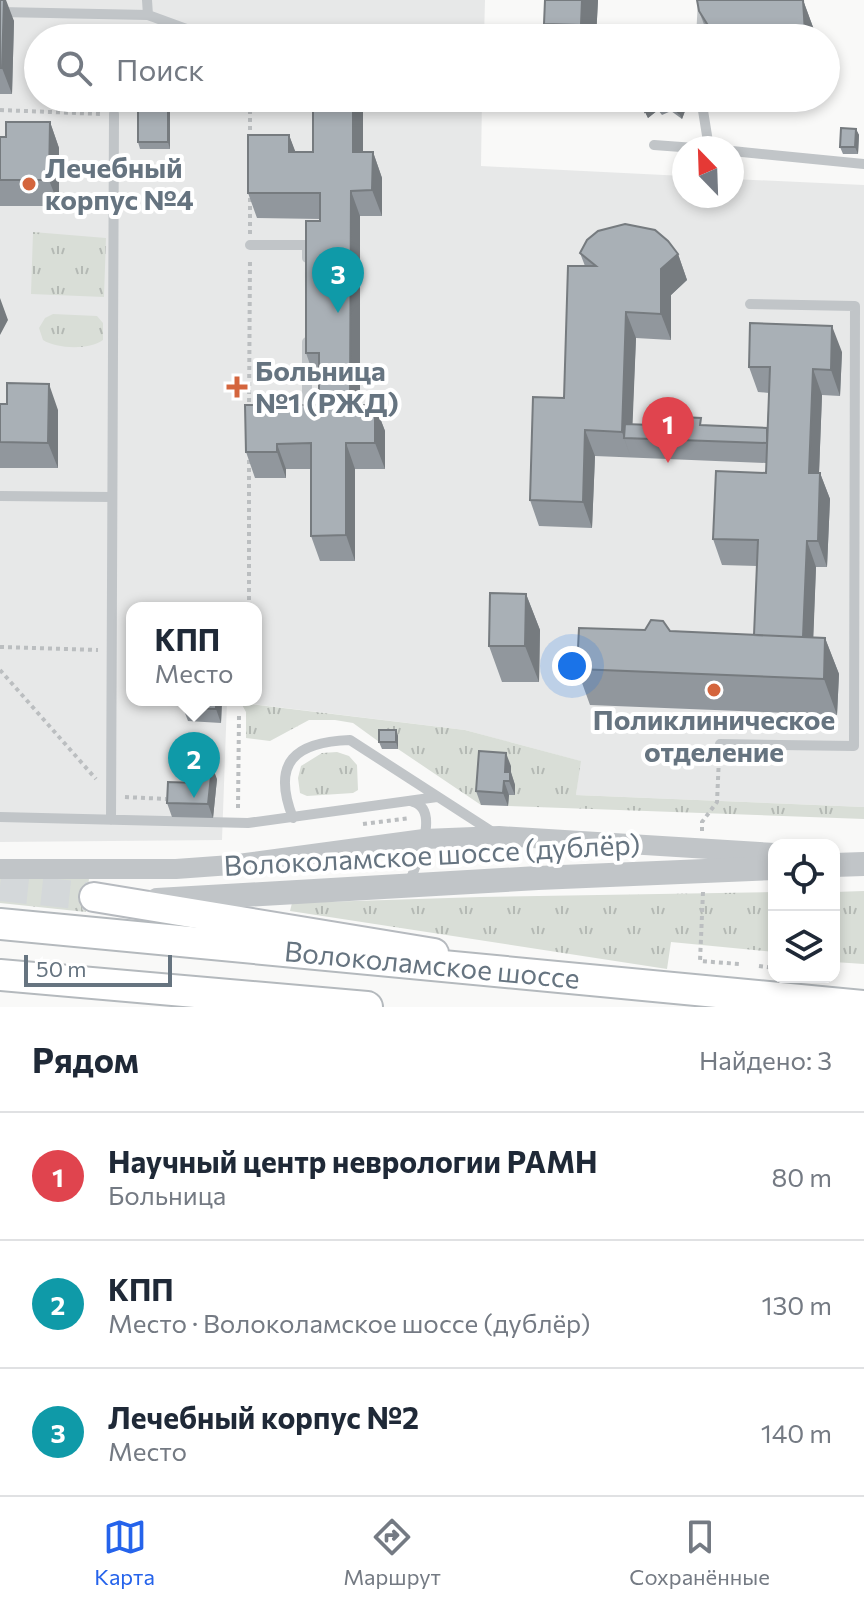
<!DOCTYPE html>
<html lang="ru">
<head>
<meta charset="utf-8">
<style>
	:root { --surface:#fff; --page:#f2f2f3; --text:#1f2937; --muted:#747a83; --line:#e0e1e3; --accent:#2563eb }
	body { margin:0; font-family:Commissioner,sans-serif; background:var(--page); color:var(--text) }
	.controls { position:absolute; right:24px; bottom:24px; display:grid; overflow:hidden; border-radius:16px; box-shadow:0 4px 12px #0003 }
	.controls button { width:72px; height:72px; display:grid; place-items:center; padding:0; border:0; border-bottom:2px solid var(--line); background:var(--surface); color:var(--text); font:40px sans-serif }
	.compass { position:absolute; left:672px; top:136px; width:72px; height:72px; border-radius:50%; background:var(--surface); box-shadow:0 4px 12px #0003; rotate:337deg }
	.scale { position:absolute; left:24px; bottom:20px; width:148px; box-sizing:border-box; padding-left:8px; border:4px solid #667480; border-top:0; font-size:22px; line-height:28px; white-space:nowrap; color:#667480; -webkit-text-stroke:6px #fff; paint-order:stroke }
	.you { position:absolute; left:572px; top:666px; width:28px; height:28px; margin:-20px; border:6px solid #fff; border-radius:50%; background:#1a73e8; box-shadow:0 0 0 12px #1a73e833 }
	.badge { display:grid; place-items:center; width:52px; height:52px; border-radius:50%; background:var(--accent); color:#fff; font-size:26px; font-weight:700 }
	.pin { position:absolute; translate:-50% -66px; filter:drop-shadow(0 2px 4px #0008) }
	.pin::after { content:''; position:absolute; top:42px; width:28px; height:24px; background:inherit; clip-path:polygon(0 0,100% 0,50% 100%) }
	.popup { position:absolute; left:126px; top:602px; width:136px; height:104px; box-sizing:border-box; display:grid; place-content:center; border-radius:16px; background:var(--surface); filter:drop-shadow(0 2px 6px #0005); font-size:26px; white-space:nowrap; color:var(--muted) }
	.popup b { font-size:30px; color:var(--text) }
	.popup::after { content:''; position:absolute; left:50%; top:100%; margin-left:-16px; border:16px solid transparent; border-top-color:var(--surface) }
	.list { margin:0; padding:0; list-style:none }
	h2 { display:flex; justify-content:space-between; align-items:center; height:104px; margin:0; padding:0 32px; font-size:34px }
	h2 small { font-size:26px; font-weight:400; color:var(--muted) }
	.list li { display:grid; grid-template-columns:52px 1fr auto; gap:24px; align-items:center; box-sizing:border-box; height:128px; padding:0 32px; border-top:2px solid var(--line) }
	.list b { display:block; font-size:30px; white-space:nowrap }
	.list p { margin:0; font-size:26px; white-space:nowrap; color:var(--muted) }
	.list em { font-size:26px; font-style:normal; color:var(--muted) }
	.icon { flex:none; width:44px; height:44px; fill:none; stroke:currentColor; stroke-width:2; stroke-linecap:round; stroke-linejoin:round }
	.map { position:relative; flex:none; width:864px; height:1007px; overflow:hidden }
	.search { position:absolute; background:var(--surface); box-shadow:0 4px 12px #0003; left:24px; right:24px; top:24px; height:88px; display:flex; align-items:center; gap:20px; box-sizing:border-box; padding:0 28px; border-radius:44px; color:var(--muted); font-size:30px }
	.sheet { height:488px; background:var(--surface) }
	nav { display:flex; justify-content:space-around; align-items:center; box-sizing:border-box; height:112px; border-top:2px solid var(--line); background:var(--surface); font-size:22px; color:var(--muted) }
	nav a { display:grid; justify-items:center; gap:4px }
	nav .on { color:var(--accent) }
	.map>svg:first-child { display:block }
	.built { fill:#e7e8e8; fill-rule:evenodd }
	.grass { fill:url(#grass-tufts) }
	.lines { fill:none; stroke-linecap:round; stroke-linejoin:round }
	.secondary-tunnel { stroke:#d4d8da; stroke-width:28; stroke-dasharray:28 14; stroke-linecap:butt }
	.secondary-casing { stroke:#b6babf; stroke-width:32 }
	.primary-casing { stroke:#b4b9bd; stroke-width:34 }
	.path { stroke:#bbbec0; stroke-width:4; stroke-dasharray:4 4; stroke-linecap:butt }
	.service { stroke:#c1c5c8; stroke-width:10 }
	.minor { stroke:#c1c5c8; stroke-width:20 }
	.tertiary { stroke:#c1c5c8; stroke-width:24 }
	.secondary { stroke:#fff; stroke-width:28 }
	.primary { stroke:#fff; stroke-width:30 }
	.wall { fill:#91979d }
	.shaded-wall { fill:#767b7f }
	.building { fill:#a9b0b6; stroke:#767b7f; stroke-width:2 }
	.poi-dot { fill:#d4653d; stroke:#fff; stroke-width:3 }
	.labels { text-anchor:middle; stroke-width:8; stroke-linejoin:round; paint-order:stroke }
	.poi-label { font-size:28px; font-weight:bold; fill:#667480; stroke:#fff; text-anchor:start }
	.street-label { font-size:28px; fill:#667480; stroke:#fff }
</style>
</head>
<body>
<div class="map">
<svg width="864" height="1007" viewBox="0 0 864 1007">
	<defs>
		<pattern id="grass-tufts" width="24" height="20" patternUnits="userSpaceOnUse" patternTransform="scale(2)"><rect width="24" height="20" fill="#d9ded7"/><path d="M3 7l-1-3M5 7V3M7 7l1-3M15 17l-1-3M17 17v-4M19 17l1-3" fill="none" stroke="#b4b9b4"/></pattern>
	</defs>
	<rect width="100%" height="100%" fill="#f9f9f8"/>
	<path class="built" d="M0,0H485L484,38H38V98H482L481,166L684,176V196H732V179L864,185V807L576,795L580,761L465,730L227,701L222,840L0,842ZM132,608H256V700H132Z"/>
	<path class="grass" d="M33,232L106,238L104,297L31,294Z
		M53,314L97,316L103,323V340C89,350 57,349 43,340L39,328L45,318Z
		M241,703L465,730L581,761L576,795L864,807V819L508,806L484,765L481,805L398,749V737L382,744L353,723L335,720H309L270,741L246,738V712Z
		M337,752L349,756L357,765L358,790L353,793L307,796L300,793L298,778L301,766L322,753Z
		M89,878L86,912L0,903V879Z
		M864,891V964L834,962V892Z
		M774,892V952L671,942L667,969L290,911L292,903L480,897Z"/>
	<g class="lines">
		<path class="secondary-tunnel" d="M0,887L94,897"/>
		<defs>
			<path id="secondary" d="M94,897L434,953"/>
			<g id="primary">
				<path id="s1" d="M0,924L864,1006"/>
				<path d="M0,975L367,1007"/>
			</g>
		</defs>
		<use href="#secondary" class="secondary-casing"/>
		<use href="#primary" class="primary-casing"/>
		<path class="path" d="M0,110L102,114
			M250,138V98
			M250,234V194
			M249,410L250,258
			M249,608V458
			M0,647L98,650
			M0,670L96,779
			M721,732L722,711
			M125,797L166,799
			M238,808L239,716
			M363,824L410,818
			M702,831V822L717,802L719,757
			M703,892L700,961L739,964
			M759,966L774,968"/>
		<path class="service" d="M0,12L148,15L147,0
			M148,15L211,38
			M701,38L703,0
			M701,98L709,148
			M654,145L695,148
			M732,151L864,164
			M250,245H307V258
			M300,411H307V342
			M0,496L111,497
			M720,744L854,746L855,306L750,304
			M0,817L248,823L437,797
			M293,818C271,762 295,742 350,740L494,833
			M111,820L114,114
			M406,882L412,876C418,858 440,809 413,802"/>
		<path class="minor" d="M0,869H176L231,865L424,839L499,836L774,853"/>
		<path class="tertiary" d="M834,865L864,864
			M157,900L538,878L774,868"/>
		<use href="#secondary" class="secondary"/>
		<use href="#primary" class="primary"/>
	</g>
	<path class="wall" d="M0,0L14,21L12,94H0Z
		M545,0H598L596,38H549L544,24Z
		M803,0L817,38H709L699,11Z
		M754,98H816L785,105Z
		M639,99L688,103L682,119L671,111L662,115L658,110L648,118Z
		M168,103L170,110V149H140L138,142Z
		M50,122L59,148V206H0V137H6Z
		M856,129L859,135L858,154H843L840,147Z
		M289,135L295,152H373L382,178V216H360V405H375L385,431V469H355V561H320L311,536V469H286V478H255L246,452L319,405V379H315L306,353L320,219L257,218L248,193Z
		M580,253L678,254L687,280L671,295V340L636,338L632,424L767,428L769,393L758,392L749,367L842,352L840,396L822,395L819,473H820L830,499L827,567H816L813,637L825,638L839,674L837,715L590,705L577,669L670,631L754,635L757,566L722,565L713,539L766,473V463L595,456L592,528L539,526L530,500L564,398L585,266Z
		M0,404L58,410V468H0Z
		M526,594L540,630L539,682H502L489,646Z
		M222,700L221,723L188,721L183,708Z
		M396,730L398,736V749H382L379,742Z
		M511,766V773L515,785V795H509L508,806L481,805L476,791Z
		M217,779L213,818L172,817L167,803Z"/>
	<path class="shaded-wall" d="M4,0H6L14,21L12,94L2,68Z
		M582,0H598L596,38H586L581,25Z
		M803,0L817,38H807L805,33Z
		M353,98H363V178L353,152Z
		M685,98H686L688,103L682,119L679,113Z
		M168,103L170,110V149L168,142Z
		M656,104L658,110L648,118L645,112Z
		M50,122L59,148V206L49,180Z
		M856,129L859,135L858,154L855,147Z
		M289,135L299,161L289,152Z
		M373,152L382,178V216L372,190Z
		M351,191L360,216V431L350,405Z
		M678,254L687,280L671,295V340L661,314V269Z
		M0,298L8,320L0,335Z
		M626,312L636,338L632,438H624L631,458L622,432Z
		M832,326L842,352L840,396L831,370Z
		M813,369L822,395L818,499L809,473Z
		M49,384L58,410V468L48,443Z
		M375,405L385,431V469L375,443Z
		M585,430L595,456L592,528L583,502Z
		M346,443L355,469V561L346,535Z
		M277,444L286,469V478L277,452Z
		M820,473L830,499L827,567L818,541Z
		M807,541L816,567L812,673L803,647Z
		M526,594L540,630L539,682L525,646Z
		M825,638L839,674L837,715L824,679Z
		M216,700H222L221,723L216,709Z
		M396,730L398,736V749L396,742Z
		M506,753L511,766V772L515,785V795L505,772Z
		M212,766L217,779L213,818L208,804Z
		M504,781L509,795L508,806L503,793Z"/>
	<path class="building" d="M0,0H4L2,68H0Z
		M545,0H582L581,25L544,24Z
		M697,0H803L805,33L783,38H741L721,33L709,27L699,11Z
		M313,36H353V38H313Z
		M313,98H353V152H373L372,190L351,191L350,405H375V443H346V535L311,536V443L277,444V452H246L245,405H319V353H306V221H320V193H248V135H289V152H313Z
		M639,98H685L679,113L669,104L659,108L656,104L645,112L639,99Z
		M138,103H168V142H138Z
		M6,122H50L49,180H0V137H6Z
		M841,128L856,129L855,147H840Z
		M625,224L655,230L668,241L678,254L661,269V314L626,312L622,432L585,430L583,502L530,500L533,397L564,398L568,266H596L580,253L587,240L598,231Z
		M750,323L832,326L831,370L813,369L809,473H820L818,541H807L803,637L754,635L758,540L713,539L716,471L766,473L770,367H749Z
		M7,383L49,384L48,443L0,442V404H7Z
		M681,417L701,418L700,425L767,428V443L624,438L625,424L681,426Z
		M490,593L526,594L525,646H489Z
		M651,620L663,621L670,631L825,638L824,679L577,669L579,628L645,630Z
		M183,700H216V709L183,708Z
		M379,730H396V742H379Z
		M479,751L506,753L505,772H510V781H504L503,793L476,791Z
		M199,765L212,766L208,804L167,803L168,782L198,783Z"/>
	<g class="poi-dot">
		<circle cx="29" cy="184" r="8"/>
		<path d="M233 375h8v8h8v8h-8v8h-8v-8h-8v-8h8z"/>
		<circle cx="714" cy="690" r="8"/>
	</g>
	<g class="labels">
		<g class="poi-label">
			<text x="45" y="178">Лечебный<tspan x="45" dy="32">корпус №4</tspan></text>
			<text x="255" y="381">Больница<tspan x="255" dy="32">№1 (РЖД)</tspan></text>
			<text x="714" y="730" text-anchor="middle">Поликлиническое<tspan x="714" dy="32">отделение</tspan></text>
		</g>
		<g class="street-label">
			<text transform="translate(432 855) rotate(-3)" y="10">Волоколамское шоссе (дублёр)</text>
			<text dy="10" stroke="none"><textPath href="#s1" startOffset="434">Волоколамское шоссе</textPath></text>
		</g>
	</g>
</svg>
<div class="controls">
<button><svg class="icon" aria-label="locate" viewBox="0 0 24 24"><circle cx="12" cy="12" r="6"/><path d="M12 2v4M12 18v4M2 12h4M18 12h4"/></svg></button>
<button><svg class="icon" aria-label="layers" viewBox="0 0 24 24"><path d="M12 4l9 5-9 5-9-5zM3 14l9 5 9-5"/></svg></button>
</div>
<svg class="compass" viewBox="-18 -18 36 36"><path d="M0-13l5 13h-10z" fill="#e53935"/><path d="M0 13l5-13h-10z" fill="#747a83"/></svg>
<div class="scale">50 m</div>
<div class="you"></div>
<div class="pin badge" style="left:668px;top:463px;background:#e0444e">1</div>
<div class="pin badge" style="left:194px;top:798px;background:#0f9aa8">2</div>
<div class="popup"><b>КПП</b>Место</div>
<div class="pin badge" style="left:338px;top:313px;background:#0f9aa8">3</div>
<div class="search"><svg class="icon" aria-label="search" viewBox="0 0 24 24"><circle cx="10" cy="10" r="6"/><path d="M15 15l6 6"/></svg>Поиск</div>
</div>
<section class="sheet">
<h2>Рядом<small>Найдено: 3</small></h2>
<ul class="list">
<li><span class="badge" style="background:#e0444e">1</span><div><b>Научный центр неврологии РАМН</b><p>Больница</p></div><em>80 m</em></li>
<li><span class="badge" style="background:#0f9aa8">2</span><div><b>КПП</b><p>Место · Волоколамское шоссе (дублёр)</p></div><em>130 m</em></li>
<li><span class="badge" style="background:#0f9aa8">3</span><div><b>Лечебный корпус №2</b><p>Место</p></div><em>140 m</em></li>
</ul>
</section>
<nav>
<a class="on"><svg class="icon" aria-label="map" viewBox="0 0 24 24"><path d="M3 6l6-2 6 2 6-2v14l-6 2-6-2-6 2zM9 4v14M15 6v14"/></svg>Карта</a>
<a><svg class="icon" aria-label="directions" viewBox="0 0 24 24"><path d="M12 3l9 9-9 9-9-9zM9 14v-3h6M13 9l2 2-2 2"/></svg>Маршрут</a>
<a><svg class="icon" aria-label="saved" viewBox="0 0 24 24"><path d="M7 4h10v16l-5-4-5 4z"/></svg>Сохранённые</a>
</nav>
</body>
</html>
